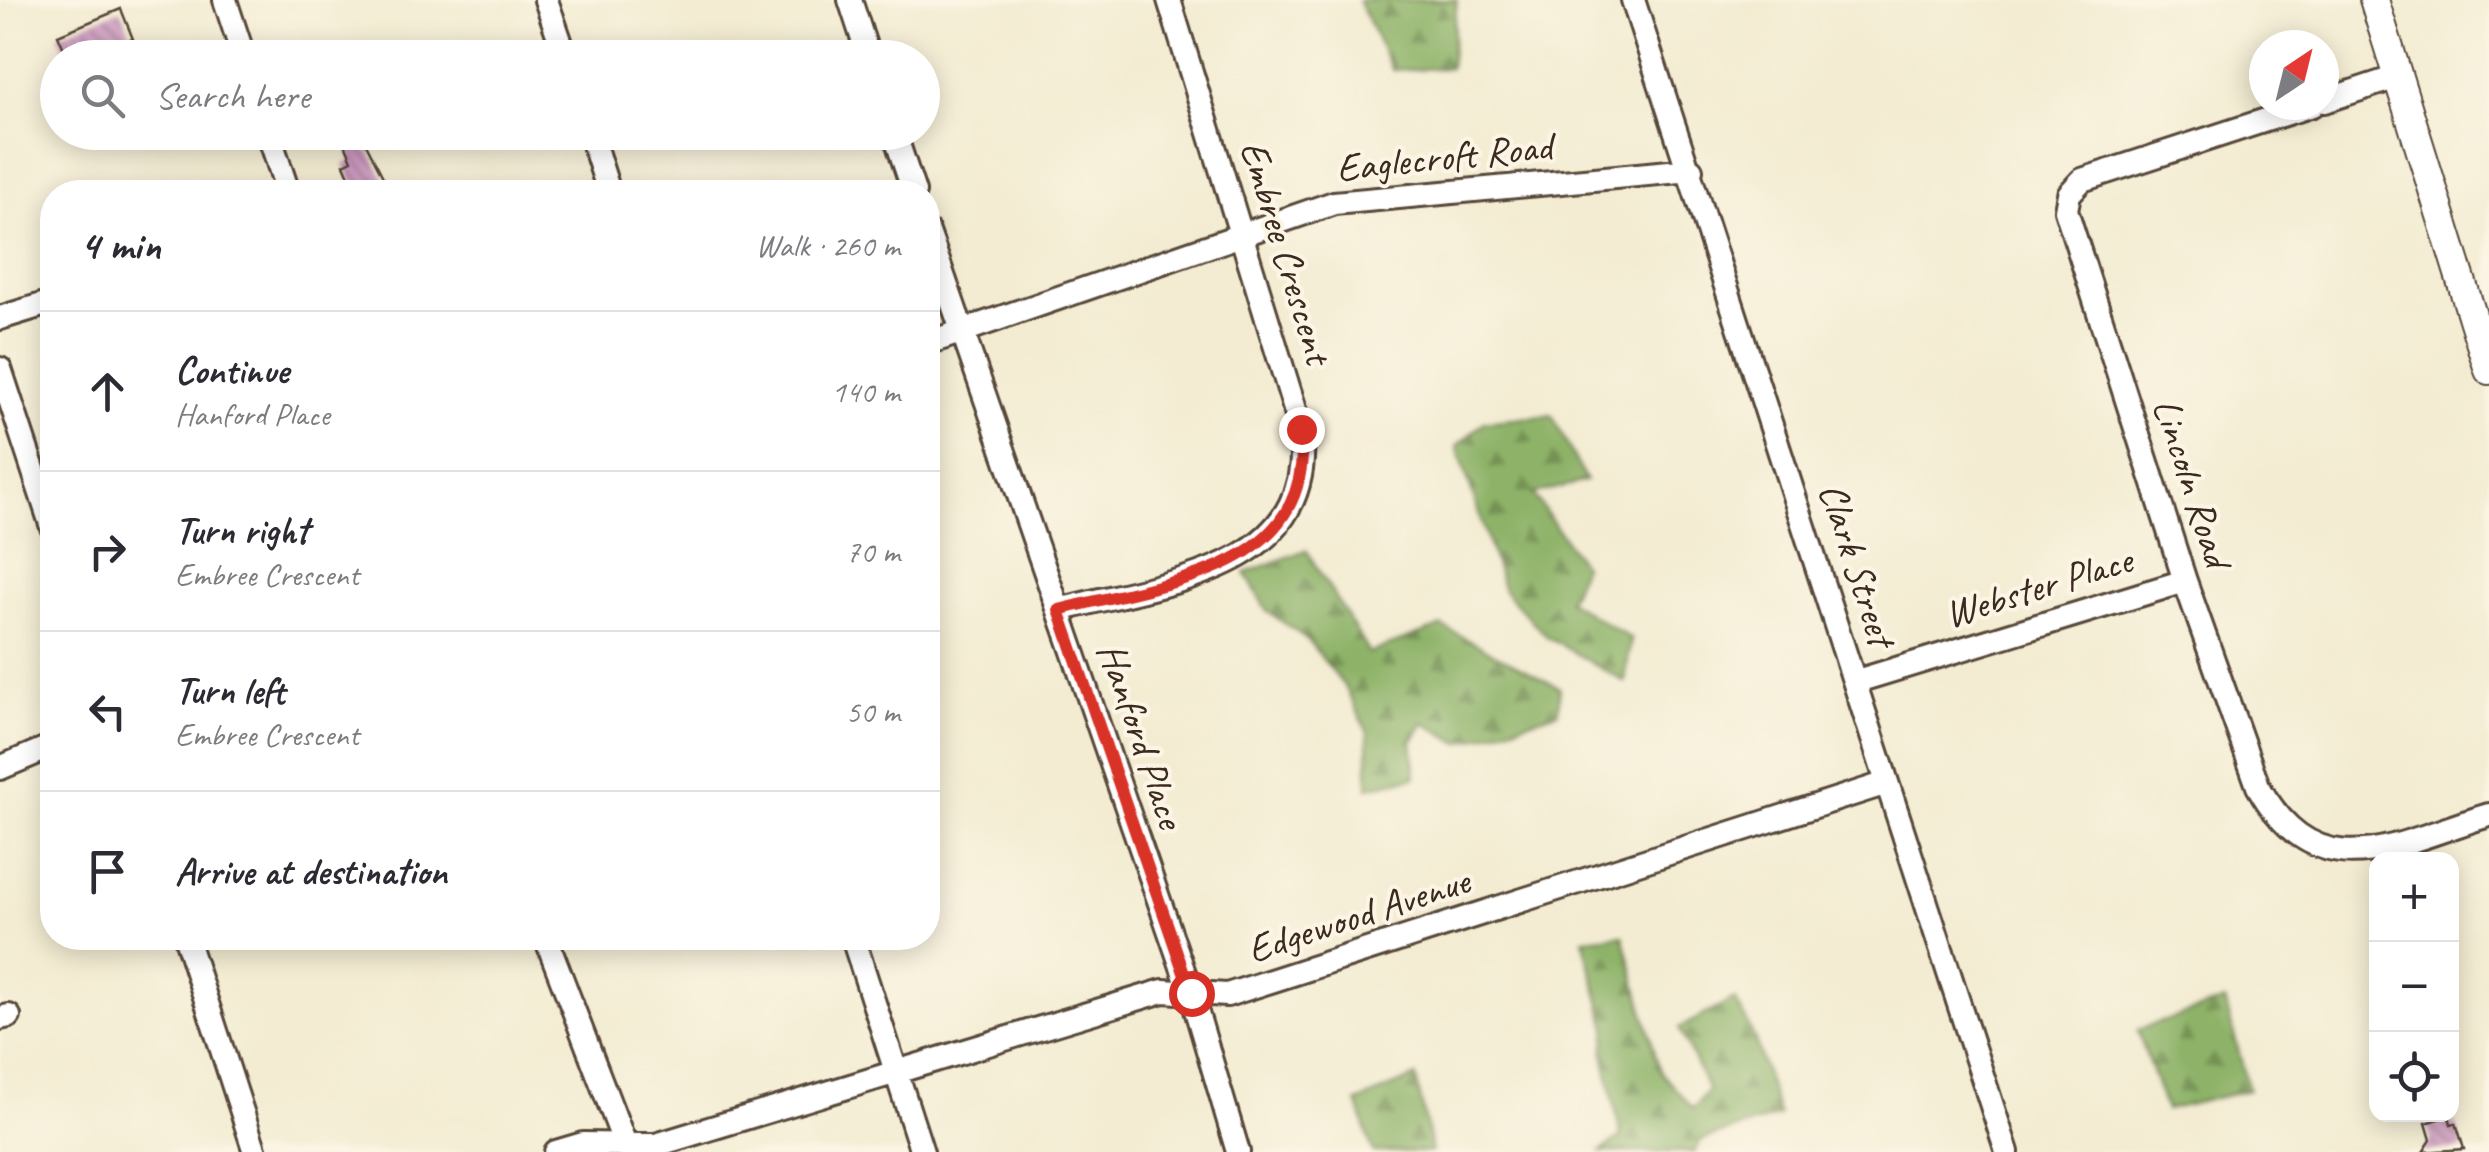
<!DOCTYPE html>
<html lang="en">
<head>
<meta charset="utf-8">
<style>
	:root { --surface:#fff; --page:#f2f2f3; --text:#2b2b33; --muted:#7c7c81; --line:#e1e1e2 }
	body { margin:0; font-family:Caveat,sans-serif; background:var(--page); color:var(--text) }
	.controls { position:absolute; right:30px; bottom:30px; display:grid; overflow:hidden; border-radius:20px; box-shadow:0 5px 25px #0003 }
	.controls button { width:90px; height:90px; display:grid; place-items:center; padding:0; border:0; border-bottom:2px solid var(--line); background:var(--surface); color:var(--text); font:50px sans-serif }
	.compass { position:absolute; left:2249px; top:30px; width:90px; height:90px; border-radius:50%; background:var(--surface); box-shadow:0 5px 25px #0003; rotate:35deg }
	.stop { position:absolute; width:30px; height:30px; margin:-22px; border:8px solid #d93025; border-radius:50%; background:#fff }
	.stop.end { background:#d93025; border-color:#fff; box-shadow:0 2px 10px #0008 }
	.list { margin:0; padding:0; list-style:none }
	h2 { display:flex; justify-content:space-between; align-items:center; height:130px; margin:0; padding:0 40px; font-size:42px }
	h2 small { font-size:32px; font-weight:400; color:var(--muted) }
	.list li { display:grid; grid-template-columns:65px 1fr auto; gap:30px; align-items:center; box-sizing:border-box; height:160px; padding:0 40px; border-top:2px solid var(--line) }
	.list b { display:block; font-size:38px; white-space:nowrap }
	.list p { margin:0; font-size:32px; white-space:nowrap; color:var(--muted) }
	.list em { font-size:32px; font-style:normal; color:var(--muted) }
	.icon { flex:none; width:55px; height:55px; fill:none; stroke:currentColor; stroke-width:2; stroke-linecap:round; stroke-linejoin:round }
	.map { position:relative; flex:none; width:2489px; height:1152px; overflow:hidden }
	.search { position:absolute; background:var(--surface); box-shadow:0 5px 25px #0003; left:40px; top:40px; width:900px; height:110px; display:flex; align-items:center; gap:25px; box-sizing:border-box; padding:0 35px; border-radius:55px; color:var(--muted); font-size:38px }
	.panel { position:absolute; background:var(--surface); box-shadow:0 5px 25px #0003; left:40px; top:180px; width:900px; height:770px; border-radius:40px }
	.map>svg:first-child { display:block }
	.forest { fill:url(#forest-firs); stroke:#646e43; stroke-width:2.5 }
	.building { fill:url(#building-back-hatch) }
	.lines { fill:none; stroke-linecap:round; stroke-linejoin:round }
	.minor-casing { stroke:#574739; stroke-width:28 }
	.tertiary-casing { stroke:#574739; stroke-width:32 }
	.minor { stroke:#fff; stroke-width:22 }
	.tertiary { stroke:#fff; stroke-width:28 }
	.route { stroke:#d93025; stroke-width:12 }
	.labels { text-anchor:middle; stroke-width:8; stroke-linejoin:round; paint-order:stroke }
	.street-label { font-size:40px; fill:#3b2a1e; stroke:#fcf5e5 }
</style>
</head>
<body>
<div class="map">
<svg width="2489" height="1152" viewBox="0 0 2489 1152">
	<defs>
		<pattern id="forest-firs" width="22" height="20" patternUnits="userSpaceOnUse" patternTransform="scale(2.5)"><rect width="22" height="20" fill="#8db268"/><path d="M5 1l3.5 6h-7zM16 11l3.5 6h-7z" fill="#749155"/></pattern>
		<pattern id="building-back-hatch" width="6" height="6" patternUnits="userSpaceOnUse" patternTransform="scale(2.5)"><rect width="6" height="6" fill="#ce9ac1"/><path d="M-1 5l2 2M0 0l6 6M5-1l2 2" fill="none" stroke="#a87e9c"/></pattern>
	</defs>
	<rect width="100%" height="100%" fill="#fcf5e5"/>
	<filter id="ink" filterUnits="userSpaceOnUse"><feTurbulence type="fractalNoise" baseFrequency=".01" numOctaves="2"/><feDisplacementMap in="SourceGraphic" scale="20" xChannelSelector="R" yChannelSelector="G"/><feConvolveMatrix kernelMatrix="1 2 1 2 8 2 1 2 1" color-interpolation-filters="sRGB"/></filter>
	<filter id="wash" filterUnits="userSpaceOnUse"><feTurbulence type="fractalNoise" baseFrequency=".0048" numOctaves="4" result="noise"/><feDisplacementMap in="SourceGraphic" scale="40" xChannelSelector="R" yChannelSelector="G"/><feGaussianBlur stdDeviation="2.25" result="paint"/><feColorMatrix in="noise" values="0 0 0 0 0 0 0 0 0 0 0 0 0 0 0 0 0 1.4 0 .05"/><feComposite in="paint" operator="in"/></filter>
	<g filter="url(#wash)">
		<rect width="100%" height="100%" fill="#f3ecd2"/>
		<path class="forest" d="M1358,0H1457L1450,68L1392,70Z
			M1552,415L1586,481L1533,494L1583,566L1568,600L1631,639L1625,682L1547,637L1504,591L1457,446L1484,422Z
			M1306,550L1369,653L1442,626L1560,688L1558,712L1460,743L1424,723L1412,742L1416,777L1368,787V733L1347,690L1308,640L1267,611L1245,573Z
			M1623,935L1660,1071L1693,1109L1708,1090L1679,1028L1735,999L1754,1037L1779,1116L1701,1140L1695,1152H1600L1621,1137L1604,1054L1607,1028L1583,939Z
			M2225,1001L2249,1090L2166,1110L2137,1030Z
			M1416,1077L1432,1152H1373L1357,1102Z"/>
		<g id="blocks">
			<path class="building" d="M121,9L133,39L68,58L58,35Z
				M340,132H360L385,181L356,192L344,164L352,160Z
				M2449,1116L2451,1124L2456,1123L2464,1149L2423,1152L2431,1140L2426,1123Z"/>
		</g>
	</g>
	<g filter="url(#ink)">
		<use href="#blocks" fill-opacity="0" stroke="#574739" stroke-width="2.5"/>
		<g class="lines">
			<defs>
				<path id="minor" d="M225,0L244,58
					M546,0L566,58
					M850,0L869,58
					M1633,0L2007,1152
					M2324,101L2397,77
					M2312,105L2082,180L2069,194L2066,210L2185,581L2258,786C2319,894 2395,843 2489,815
					M268,132L288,192
					M590,132L609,192
					M894,132L914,192
					M928,232L1191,993L1238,1152
					M0,318L52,302
					M928,343L1334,203L1691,170
					M0,369L52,527
					M1059,610C1163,582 1318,573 1301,429L1169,0
					M1857,681L2185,581
					M0,768L52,746
					M186,938L255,1152
					M546,938L628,1152
					M853,938L922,1152
					M0,1018L9,1016
					M556,1152L583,1144L656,1145L1163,991L1227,995L1887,783"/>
				<path id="tertiary" d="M2374,0L2489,370"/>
			</defs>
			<use href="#minor" class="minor-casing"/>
			<use href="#tertiary" class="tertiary-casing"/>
			<use href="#minor" class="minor"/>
			<use href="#tertiary" class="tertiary"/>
		</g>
	</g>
	<g class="lines" filter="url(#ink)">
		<path class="route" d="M1191,993L1059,610C1163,582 1317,573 1301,429"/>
	</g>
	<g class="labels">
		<g class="street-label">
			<text transform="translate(1444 156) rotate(-6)" y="14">Eaglecroft Road</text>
			<text transform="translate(1287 252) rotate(73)" y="14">Embree Crescent</text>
			<text transform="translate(2193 482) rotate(72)" y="14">Lincoln Road</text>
			<text transform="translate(1858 564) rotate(72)" y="14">Clark Street</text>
			<text transform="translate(2038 586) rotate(-17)" y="14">Webster Place</text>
			<text transform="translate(1142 735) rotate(71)" y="14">Hanford Place</text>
			<text transform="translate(1358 914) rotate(-18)" y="14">Edgewood Avenue</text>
		</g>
	</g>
</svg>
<div class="controls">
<button>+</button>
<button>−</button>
<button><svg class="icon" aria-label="locate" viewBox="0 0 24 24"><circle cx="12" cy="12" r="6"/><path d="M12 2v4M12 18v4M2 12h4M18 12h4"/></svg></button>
</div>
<svg class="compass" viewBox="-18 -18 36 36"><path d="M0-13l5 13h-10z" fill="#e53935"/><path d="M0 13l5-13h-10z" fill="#7c7c81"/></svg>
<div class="stop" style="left:1191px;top:993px"></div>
<div class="stop end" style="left:1301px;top:429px"></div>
<div class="search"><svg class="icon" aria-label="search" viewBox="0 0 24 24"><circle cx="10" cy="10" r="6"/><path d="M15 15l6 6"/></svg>Search here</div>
<section class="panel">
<h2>4 min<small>Walk · 260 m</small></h2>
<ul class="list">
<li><svg class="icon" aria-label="ahead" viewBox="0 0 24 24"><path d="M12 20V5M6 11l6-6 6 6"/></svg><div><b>Continue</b><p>Hanford Place</p></div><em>140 m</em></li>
<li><svg class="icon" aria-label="right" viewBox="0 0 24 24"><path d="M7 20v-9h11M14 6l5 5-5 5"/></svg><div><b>Turn right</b><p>Embree Crescent</p></div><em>70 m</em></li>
<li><svg class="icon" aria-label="left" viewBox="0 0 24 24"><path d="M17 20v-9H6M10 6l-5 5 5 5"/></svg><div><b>Turn left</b><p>Embree Crescent</p></div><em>50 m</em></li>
<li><svg class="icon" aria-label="arrive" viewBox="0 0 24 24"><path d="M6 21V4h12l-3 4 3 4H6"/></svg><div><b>Arrive at destination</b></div></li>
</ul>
</section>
</div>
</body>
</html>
